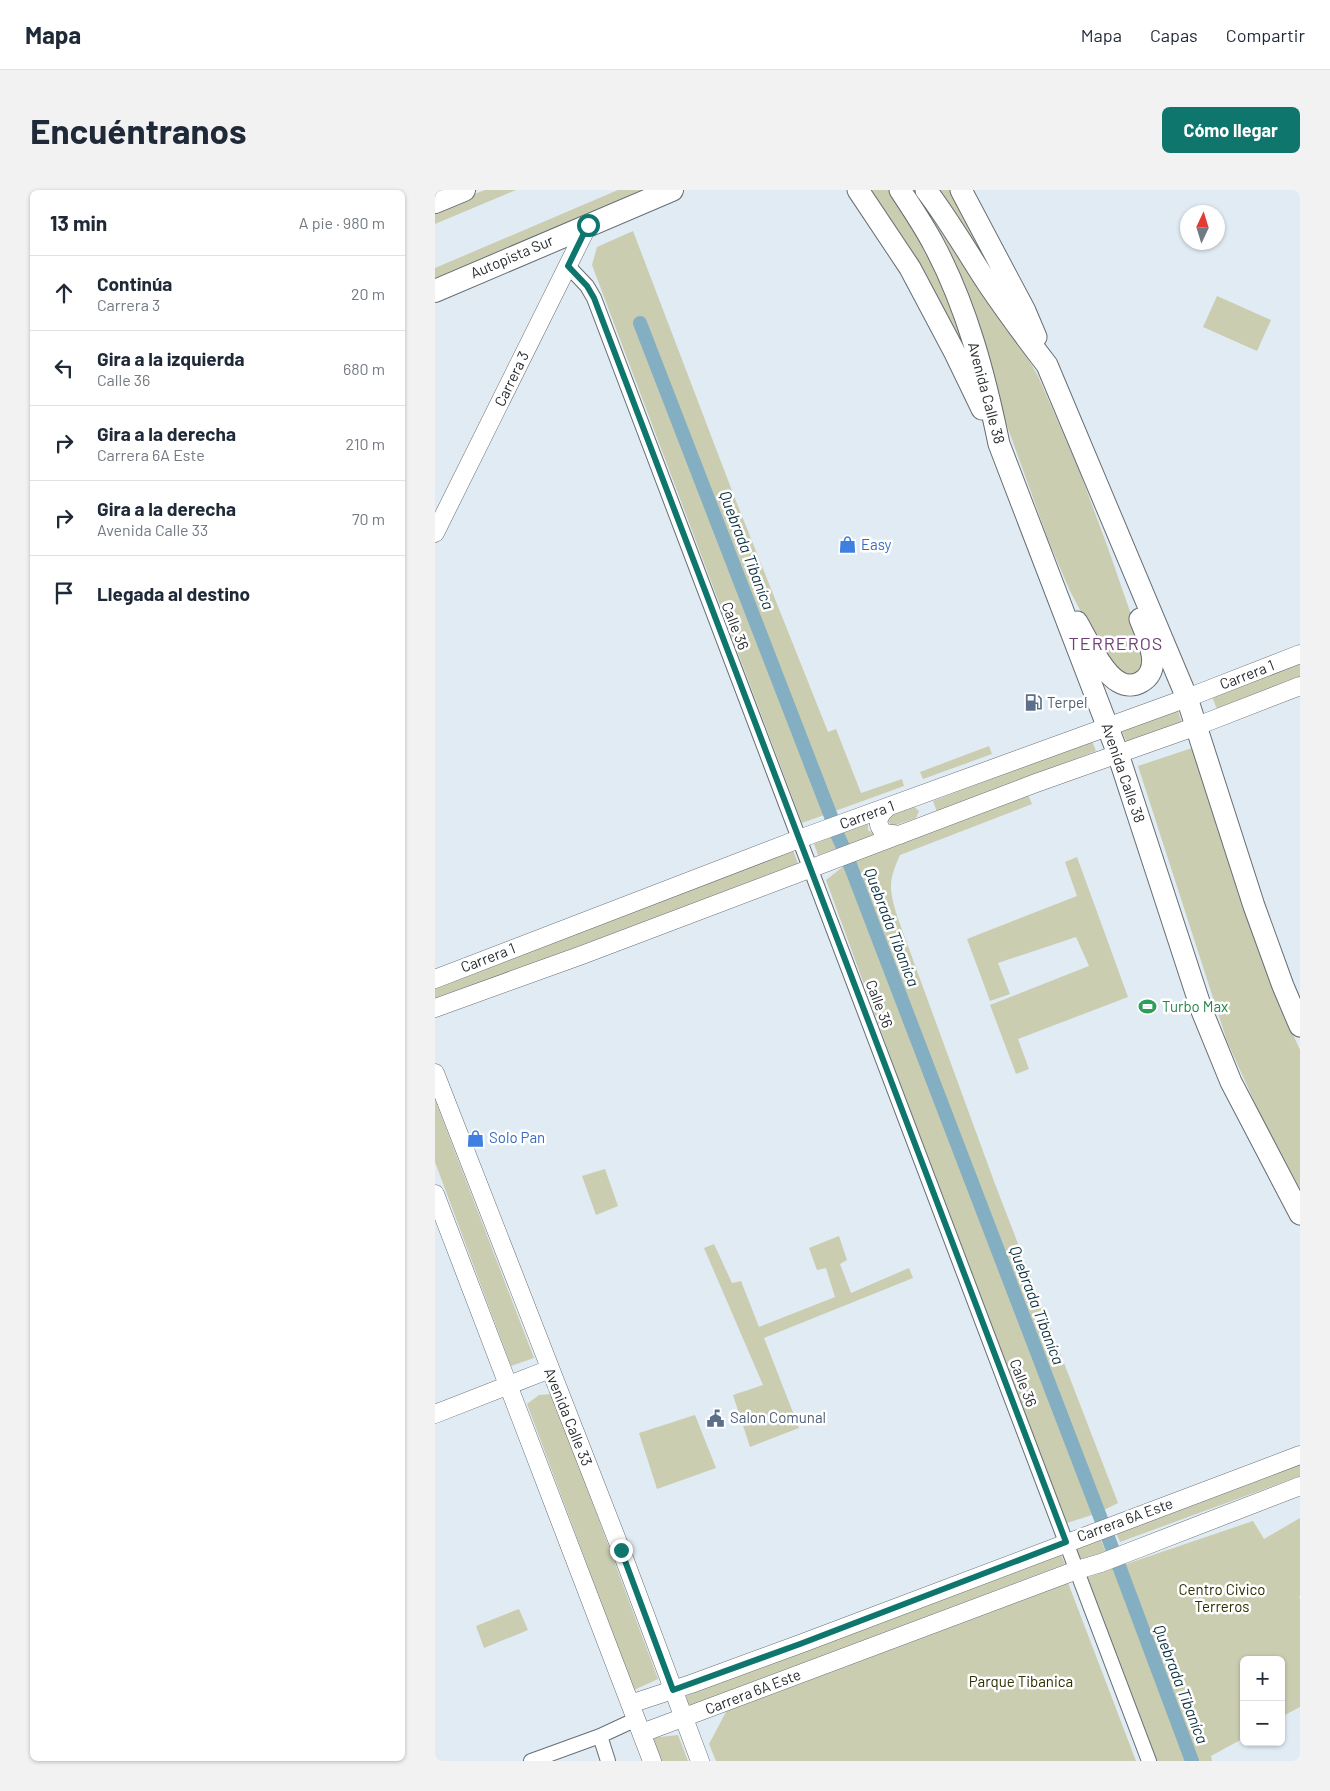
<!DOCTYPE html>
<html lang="es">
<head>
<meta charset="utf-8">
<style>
	:root { --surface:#fff; --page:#f2f2f3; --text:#1f2937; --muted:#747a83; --line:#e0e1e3; --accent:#0f766e }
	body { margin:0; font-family:Barlow,sans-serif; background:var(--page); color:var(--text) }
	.controls { position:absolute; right:15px; bottom:15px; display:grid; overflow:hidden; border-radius:8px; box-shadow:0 1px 4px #0004 }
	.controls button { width:45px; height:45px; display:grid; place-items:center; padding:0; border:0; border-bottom:1px solid var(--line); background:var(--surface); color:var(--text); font:25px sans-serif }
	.compass { position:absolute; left:745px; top:15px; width:45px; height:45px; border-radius:50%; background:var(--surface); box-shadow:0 1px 4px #0004; rotate:4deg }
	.stop { position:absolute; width:15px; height:15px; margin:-11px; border:4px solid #0f766e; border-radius:50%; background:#fff }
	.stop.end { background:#0f766e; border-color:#fff; box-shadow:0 1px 5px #0008 }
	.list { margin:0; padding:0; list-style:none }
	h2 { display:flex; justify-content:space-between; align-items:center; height:65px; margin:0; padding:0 20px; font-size:21px }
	h2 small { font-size:16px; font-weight:400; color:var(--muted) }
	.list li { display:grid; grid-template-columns:32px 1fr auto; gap:15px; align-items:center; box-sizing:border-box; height:75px; padding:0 20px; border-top:1px solid var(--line) }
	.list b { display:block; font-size:19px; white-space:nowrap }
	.list p { margin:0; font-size:16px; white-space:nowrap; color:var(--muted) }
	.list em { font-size:16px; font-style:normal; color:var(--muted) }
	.icon { flex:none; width:28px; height:28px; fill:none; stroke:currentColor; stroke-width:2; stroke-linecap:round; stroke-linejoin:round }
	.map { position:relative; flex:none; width:865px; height:1571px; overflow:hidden; border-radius:8px }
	header { display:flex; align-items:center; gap:30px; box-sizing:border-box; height:70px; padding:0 25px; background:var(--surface); border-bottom:1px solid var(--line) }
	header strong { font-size:24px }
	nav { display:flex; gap:28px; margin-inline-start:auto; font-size:18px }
	.intro { display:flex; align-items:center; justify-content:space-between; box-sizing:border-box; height:120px; padding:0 30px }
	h1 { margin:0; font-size:35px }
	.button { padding:12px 22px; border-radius:8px; background:var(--accent); color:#fff; font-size:18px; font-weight:700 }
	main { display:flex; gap:30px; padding:0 30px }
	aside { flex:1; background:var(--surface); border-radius:8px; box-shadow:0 1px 4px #0004 }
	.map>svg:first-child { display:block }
	.green { fill:#cacdb0 }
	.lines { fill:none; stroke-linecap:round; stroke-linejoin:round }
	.canal { stroke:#84aec2; stroke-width:14 }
	.minor-casing { stroke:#666e74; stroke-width:16 }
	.tertiary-casing { stroke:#666e74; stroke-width:19 }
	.primary-casing { stroke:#666e74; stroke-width:23 }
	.trunk-casing { stroke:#666e74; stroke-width:24 }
	.minor { stroke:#fff; stroke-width:14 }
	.tertiary { stroke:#fff; stroke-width:18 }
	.primary { stroke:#fff; stroke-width:21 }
	.trunk { stroke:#fff; stroke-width:22 }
	.route { stroke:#0f766e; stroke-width:6 }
	.labels { text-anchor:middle; stroke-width:5; stroke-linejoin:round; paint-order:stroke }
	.street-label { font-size:15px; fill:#282c2f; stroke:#fff }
	.shop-label { font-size:15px; fill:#366cbe; stroke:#fff; text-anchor:start }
	.service-label { font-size:15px; fill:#4e5e75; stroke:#fff; text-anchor:start }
	.leisure-label { font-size:15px; fill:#27864d; stroke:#fff; text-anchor:start }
	.park-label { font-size:15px; fill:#2d2f00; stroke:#fff }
	.water-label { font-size:16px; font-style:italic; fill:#0c3242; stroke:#fff }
	.quarter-label { font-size:18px; letter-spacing:1px; fill:#6e4176; stroke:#fff }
</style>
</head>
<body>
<header>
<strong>Mapa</strong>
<nav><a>Mapa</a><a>Capas</a><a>Compartir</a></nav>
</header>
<div class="intro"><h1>Encuéntranos</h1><a class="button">Cómo llegar</a></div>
<main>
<aside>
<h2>13 min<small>A pie · 980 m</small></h2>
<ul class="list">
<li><svg class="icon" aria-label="ahead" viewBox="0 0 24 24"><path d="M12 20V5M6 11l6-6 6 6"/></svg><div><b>Continúa</b><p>Carrera 3</p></div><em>20 m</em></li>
<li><svg class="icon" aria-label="left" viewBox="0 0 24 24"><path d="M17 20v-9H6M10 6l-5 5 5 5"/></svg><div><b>Gira a la izquierda</b><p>Calle 36</p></div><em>680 m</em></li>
<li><svg class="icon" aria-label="right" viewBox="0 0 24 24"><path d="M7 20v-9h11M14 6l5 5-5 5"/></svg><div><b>Gira a la derecha</b><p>Carrera 6A Este</p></div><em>210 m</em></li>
<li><svg class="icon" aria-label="right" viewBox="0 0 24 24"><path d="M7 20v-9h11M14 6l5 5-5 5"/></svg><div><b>Gira a la derecha</b><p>Avenida Calle 33</p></div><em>70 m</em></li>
<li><svg class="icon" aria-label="arrive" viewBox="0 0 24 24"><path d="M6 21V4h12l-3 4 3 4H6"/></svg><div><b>Llegada al destino</b></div></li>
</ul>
</aside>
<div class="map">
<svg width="865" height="1571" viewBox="0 0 865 1571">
	<rect width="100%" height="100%" fill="#e1ebf3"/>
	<path class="green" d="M50,0H81L0,34V19Z
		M183,0H211L0,92V78Z
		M433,0H517L540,38L580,146L603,186L644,280L673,358L710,465L704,485L692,488L671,469L635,401L614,352L571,233L533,118L524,135L536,178Z
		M198,41L299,306L393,542L401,539L426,603L467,589L469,596L367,633L157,75L162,57Z
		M782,106L836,130L822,161L768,137Z
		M865,473V487L782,519L777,507Z
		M743,521L747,533L692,553L687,541Z
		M657,551L661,561L502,622L498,611Z
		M554,556L557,564L488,589L485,582Z
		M757,558L838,800L865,860V1001L827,929L792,851L703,576Z
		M593,605L597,614L465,665C453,692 454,698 462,726L560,994L683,1313L663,1323L632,1333L461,882L391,690L414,672Z
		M477,615L484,621L481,628L458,636L452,631L455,623Z
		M433,632V640L440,645L383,665L379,654Z
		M358,660L363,674L0,810V797Z
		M642,667L693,807L583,849L594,879L581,884L555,815L654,776L641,747L563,773L575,804L555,811L532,749L642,706L630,672Z
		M0,910L99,1168L76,1176L0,972Z
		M170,979L183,1016L161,1025L147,986Z
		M404,1046L412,1070L405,1074L416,1103L474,1078L478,1088L329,1148L364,1238L315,1257L298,1205L328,1195L269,1058L279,1054L297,1093L306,1091L324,1137L400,1107L391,1078L382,1080L374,1058Z
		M117,1204L223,1489L199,1500L92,1214L104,1205Z
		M260,1225L281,1278L222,1299L204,1243Z
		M865,1270V1286L685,1352L678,1336Z
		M865,1328V1406L864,1407L865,1409V1517L846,1527V1470H809V1548L776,1566L777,1571H721L650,1388L818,1331L829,1349Z
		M665,1348L672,1365L646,1375L640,1357Z
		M625,1362L630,1374L254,1518L251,1506Z
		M632,1390L701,1571H281L274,1554L292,1520Z
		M84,1419L93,1440L49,1458L41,1436Z
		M243,1545L253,1571H224L216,1548Z"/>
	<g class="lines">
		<path class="canal" d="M205,133L397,629
			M402,644L408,657
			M414,672L684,1376L757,1571"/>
		<defs>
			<path id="minor" d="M133,76L152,96L159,108L714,1571
				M165,1546L173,1571
				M96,1571L165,1546L193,1533"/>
			<path id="tertiary" d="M0,343L153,35
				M452,618C443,626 440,633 449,643L465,645
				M0,789L364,649L752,508L865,464
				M0,818L147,765L601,593L762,536L865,496
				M0,883L186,1360L265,1571
				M0,1004L217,1571
				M0,1224L115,1179
				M195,1514L256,1494L365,1454L865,1265
				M207,1543L642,1380L666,1373L865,1296"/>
			<path id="primary" d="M423,0L475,78L519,161L547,219
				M465,0C477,18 489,36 499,55C532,117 550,186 564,254L683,564L767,821L796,892L865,1024
				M491,0C514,30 532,62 553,94C572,122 592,149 612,175L752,508L819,716L848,796L865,836
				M526,0L590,121L601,147
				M642,432C652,449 667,483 684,492C691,496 699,496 706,492C729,479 712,447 705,429"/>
			<path id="trunk" d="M0,12L29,0
				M0,101L237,0"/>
		</defs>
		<use href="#minor" class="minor-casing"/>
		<use href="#tertiary" class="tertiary-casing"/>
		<use href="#primary" class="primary-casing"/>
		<use href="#trunk" class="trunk-casing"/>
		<use href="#minor" class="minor"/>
		<use href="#tertiary" class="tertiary"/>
		<use href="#primary" class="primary"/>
		<use href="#trunk" class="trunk"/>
	</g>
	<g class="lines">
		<path class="route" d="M153,35L133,76L152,96L159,108L631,1352L365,1454L238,1500L186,1360"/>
	</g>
	<defs>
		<symbol id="shop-bare" viewBox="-9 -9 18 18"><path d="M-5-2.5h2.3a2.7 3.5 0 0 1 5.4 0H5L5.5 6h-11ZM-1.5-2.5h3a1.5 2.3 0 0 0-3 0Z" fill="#3f7fe0" stroke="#fff" stroke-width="2.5" paint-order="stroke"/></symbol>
		<symbol id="fuel-bare" viewBox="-9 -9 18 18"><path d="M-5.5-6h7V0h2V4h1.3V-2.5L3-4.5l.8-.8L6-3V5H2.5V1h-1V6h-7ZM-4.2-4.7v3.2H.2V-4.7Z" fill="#5c6f8a" stroke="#fff" stroke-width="2.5" paint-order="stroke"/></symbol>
		<symbol id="stadium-bare" viewBox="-9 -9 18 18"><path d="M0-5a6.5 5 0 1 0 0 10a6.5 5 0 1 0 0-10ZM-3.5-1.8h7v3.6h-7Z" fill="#2e9e5b" stroke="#fff" stroke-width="2.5" paint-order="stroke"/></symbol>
		<symbol id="civic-bare" viewBox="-9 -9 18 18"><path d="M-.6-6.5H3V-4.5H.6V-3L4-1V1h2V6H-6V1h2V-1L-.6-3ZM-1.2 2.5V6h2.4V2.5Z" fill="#5c6f8a" stroke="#fff" stroke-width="2.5" paint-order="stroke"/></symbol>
	</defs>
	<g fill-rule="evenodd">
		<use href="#shop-bare" x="400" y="342" width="25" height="25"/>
		<use href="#fuel-bare" x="586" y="500" width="25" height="25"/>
		<use href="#stadium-bare" x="700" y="804" width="25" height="25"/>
		<use href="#shop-bare" x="28" y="936" width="25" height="25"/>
		<use href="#civic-bare" x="268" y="1216" width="25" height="25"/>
	</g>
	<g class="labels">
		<g class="street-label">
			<text transform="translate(77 67) rotate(-23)" y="5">Autopista Sur</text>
			<text transform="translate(77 189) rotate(-64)" y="5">Carrera 3</text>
			<text transform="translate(551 203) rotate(75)" y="5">Avenida Calle 38</text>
			<text transform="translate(300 436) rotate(69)" y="5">Calle 36</text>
			<text transform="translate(812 485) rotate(-21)" y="5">Carrera 1</text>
			<text transform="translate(688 583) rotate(71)" y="5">Avenida Calle 38</text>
			<text transform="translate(432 625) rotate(-20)" y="5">Carrera 1</text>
			<text transform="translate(53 768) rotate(-21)" y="5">Carrera 1</text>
			<text transform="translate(444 814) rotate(69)" y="5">Calle 36</text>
			<text transform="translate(588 1193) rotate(69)" y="5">Calle 36</text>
			<text transform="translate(133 1227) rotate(68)" y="5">Avenida Calle 33</text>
			<text transform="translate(690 1330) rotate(-20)" y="5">Carrera 6A Este</text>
			<text transform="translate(318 1502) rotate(-21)" y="5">Carrera 6A Este</text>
		</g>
		<g class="shop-label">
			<text x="426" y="360">Easy</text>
			<text x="54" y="953">Solo Pan</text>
		</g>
		<g class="service-label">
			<text x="612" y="518">Terpel</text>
			<text x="295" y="1233">Salon Comunal</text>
		</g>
		<g class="leisure-label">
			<text x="727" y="822">Turbo Max</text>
		</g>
		<g class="park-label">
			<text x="787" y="1405">Centro Civico<tspan x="787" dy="17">Terreros</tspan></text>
			<text x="586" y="1497">Parque Tibanica</text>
		</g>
		<g class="water-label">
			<text transform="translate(312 360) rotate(69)" y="6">Quebrada Tibaníca</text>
			<text transform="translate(457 737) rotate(69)" y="6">Quebrada Tibaníca</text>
			<text transform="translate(602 1115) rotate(69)" y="6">Quebrada Tibaníca</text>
			<text transform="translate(746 1494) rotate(69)" y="6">Quebrada Tibaníca</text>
		</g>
		<g class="quarter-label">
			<text x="681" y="460">TERREROS</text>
		</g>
	</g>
</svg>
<div class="controls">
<button>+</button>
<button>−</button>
</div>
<svg class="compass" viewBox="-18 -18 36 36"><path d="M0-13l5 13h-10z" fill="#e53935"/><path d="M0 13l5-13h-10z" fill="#747a83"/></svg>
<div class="stop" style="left:153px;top:35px"></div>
<div class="stop end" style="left:186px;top:1360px"></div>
</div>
</main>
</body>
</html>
